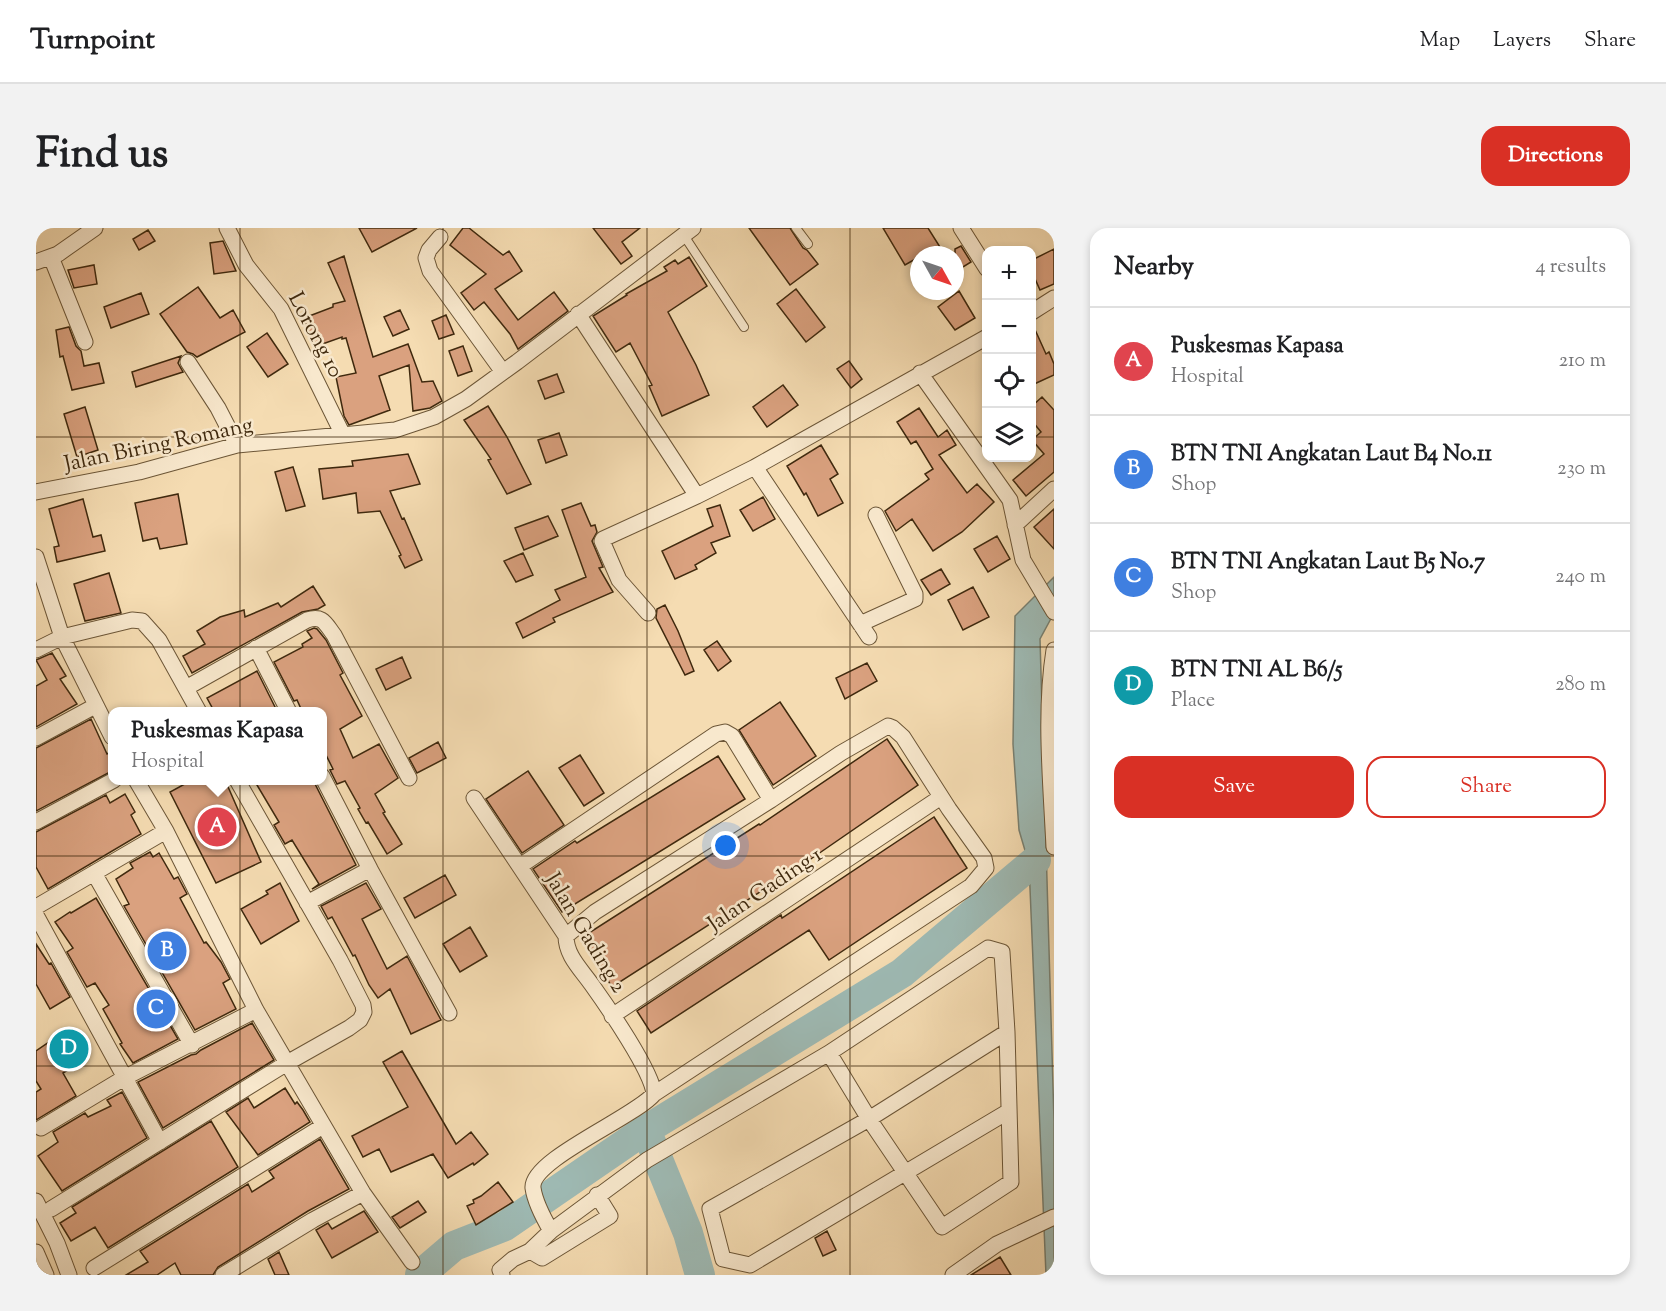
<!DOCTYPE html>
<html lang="en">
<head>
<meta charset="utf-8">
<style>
	:root { --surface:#fff; --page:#f2f2f2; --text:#202124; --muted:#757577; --line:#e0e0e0; --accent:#d93025 }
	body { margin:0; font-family:"Sorts Mill Goudy",serif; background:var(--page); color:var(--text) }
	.controls { position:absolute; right:18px; top:18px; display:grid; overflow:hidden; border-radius:12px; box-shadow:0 3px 9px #0003 }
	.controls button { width:54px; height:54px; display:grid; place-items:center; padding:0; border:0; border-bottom:2px solid var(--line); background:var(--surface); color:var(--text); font:30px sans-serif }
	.compass { position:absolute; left:874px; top:18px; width:54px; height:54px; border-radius:50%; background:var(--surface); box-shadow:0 3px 9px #0003; rotate:130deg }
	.you { position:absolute; left:690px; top:618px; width:21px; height:21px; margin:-15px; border:4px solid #fff; border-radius:50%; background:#1a73e8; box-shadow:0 0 0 9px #1a73e833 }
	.badge { display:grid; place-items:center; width:39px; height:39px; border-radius:50%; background:var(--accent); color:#fff; font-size:20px; font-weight:700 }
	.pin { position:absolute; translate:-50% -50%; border:3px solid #fff; box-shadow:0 2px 6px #0006 }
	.popup { position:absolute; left:72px; top:479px; width:219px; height:78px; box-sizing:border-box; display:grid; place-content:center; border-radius:12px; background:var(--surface); filter:drop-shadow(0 2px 4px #0005); font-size:20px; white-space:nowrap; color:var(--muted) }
	.popup b { font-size:22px; color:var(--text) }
	.popup::after { content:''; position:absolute; left:50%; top:100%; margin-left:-12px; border:12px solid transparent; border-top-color:var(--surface) }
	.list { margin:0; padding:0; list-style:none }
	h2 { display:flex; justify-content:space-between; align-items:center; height:78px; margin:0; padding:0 24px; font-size:26px }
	h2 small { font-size:20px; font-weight:400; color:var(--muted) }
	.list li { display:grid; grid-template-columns:39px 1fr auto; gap:18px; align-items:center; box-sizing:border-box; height:108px; padding:0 24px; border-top:2px solid var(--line) }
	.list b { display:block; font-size:22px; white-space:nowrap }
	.list p { margin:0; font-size:20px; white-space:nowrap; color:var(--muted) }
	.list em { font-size:20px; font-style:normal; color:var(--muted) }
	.actions { display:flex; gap:12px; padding:18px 24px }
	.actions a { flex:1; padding:14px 0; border:2px solid var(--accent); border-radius:18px; text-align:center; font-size:21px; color:var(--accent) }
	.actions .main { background:var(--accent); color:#fff }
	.icon { flex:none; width:33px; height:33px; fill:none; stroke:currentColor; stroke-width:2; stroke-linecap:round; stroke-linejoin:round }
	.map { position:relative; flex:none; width:1018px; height:1047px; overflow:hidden; border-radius:18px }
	header { display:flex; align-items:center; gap:36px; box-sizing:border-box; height:84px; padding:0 30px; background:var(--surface); border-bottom:2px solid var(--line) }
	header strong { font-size:28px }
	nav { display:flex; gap:33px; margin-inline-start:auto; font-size:21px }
	.intro { display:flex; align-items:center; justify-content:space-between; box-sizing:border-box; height:144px; padding:0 36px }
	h1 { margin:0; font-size:42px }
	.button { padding:15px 27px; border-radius:18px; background:var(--accent); color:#fff; font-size:21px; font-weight:700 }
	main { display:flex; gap:36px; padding:0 36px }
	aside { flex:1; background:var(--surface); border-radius:18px; box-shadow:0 3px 9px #0003 }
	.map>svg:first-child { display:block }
	.water { fill:#9ebab4; stroke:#788072; stroke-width:1.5 }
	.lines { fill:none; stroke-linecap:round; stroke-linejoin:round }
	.river { stroke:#9ebab4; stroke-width:30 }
	.building { fill:#daa17f; stroke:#3f290e; stroke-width:1.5 }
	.lane-casing { stroke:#6c5637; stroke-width:10 }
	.street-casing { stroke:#6c5637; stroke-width:17 }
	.lane { stroke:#f8e8cd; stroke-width:8 }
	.street { stroke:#f8e8cd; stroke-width:15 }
	.grid { fill:none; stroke:#3f290e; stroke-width:1.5; stroke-opacity:0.55 }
	.labels { text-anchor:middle; stroke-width:5; stroke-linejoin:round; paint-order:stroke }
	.street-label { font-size:22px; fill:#3f290e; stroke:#f8e8cd }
</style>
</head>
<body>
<header>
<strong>Turnpoint</strong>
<nav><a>Map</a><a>Layers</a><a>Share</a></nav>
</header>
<div class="intro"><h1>Find us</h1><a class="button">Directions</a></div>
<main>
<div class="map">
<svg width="1018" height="1047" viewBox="0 0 1018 1047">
	<rect width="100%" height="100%" fill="#f5dcb2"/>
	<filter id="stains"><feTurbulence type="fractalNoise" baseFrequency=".00333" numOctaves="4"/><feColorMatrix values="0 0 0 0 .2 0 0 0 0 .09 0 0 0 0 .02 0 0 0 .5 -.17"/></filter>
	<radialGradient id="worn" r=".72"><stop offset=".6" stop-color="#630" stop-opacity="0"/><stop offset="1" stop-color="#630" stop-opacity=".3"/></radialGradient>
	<path class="water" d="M1018,349V385L1004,411L1018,893V1047H1010L993,636L983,602L977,516L979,388Z"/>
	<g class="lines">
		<path class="river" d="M610,902L652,1005L664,1047
			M384,1047L418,1018L469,998L603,906L866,745L1000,632"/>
	</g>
	<path class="building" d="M323,0H381L336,24Z
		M427,0H433L467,27L473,23L486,43L459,61L482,92L518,64L532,83L482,121L474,106L448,74L438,82L425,65L450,46L414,17Z
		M557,0H604L586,14L596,28L585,36Z
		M713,0H754L767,20L771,22L782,36L754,57Z
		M847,0H892L909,27H883V29L869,37Z
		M112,2L119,13L103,22L97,11Z
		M187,13L200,43L178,46L174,15Z
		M925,18L935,34L919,44V21Z
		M1018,21V56L1004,62L996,44V32Z
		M308,28L337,129L372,116L386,154L397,153L406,173L394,180L377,183L373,137L343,148L354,182L313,197L308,188L300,149L320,145L310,110L306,111V109L278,119L268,90L297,79V76L309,73L292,35Z
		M653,29L671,58L632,84L660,137L673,167L626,188L613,158L616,157L594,115L580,124L557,88L591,67L590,66L631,43L628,39L639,32L642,36Z
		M58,37L61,56L38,60L32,42Z
		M162,59L184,90L197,82L209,104L161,129L157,126L151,124L124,86Z
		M760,61L789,99L770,114L741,76Z
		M923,63L939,90L919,102L902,79Z
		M105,65L113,86L75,100L68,79Z
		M364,82L373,101L357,108L348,89Z
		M410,87L418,106L403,111L396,93Z
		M996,95L1010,126L1013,124L1018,136V147L996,157Z
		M33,99L40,118L45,123L48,138L63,135L68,155L36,162L27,128L24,129L20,102Z
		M231,105L252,136L232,149L211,119Z
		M427,118L436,143L422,148L413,123Z
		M145,128L142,135L147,144L100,159L96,144Z
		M813,133L826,151L815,160L801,141Z
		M521,146L528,164L509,171L502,153Z
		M747,157L762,177L731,199L717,179Z
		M1006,169L1018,182V244L990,268L977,252L1008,226L996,212L1005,204L996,193V178Z
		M452,178L471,209L495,256L471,266L452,232L455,231L428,192Z
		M49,179L62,222L41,229L28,186Z
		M883,180L902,209L911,202L920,217L903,227L931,265L941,256L958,274L926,304L897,323L876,291L860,303L849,283L893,251L889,246L897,241L880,213L875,216L861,194Z
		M523,205L531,227L510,235L502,212Z
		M785,217L802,246L794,251L807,275L782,288L770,265L768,267L751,238Z
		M372,226L384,256L354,263L366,291L368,290L386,332L369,340L363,328L365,327L344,283L322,285L320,265L287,271L283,241L317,238L316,233Z
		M257,239L269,278L250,283L239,244Z
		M142,266L151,316L124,321L121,310L107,313L99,275Z
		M727,269L739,291L717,303L704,282Z
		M47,271L57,309L65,307L69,323L21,334L18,319L23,318L13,281Z
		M545,275L555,298L559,297L561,304L556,313L567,339L563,340L577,364L517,390L519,394L487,410L480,395L524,372L519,362L550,349L526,282Z
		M684,277L694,308L675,315L680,325L659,337L661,341L639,351L626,323L677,298L671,281Z
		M1018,281V321L998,299Z
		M512,288L522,308L488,322L479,300Z
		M961,308L974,331L952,344L938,321Z
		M487,325L497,347L480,354L468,333Z
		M905,341L914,356L895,367L885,352Z
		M73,345L85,385L49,393L38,356Z
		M277,358L289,377L282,381L266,384L156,445L147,428L169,416L161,403L184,389L208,382L209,389L242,375L245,379Z
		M937,359L953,389L927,402L912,372Z
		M629,377L642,403L658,443L649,447L620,390L621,381Z
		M278,400L281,401L290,412L307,445L304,447L326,488L304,501L317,530L343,516L362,550L339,566L349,584L347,585L366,616L351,626L332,594L330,595L322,581L324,580L309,553L301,556L294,542L297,541L286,519V483H266L261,472L258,473L238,434L267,419L266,416L276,410L271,403Z
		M681,413L695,433L682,443L668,422Z
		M16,425L30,448L24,451L41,476L0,499V458L11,452L0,432Z
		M366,429L375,450L350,462L340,441Z
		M831,435L841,453L809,471L800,450Z
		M221,443L241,483H178L171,470Z
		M744,474L780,528L737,557L703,502Z
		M55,491L71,526L76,523V543L0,583V520Z
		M851,511L882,557L769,635L576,759L545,710L723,596L724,597Z
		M402,514L410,530L381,545L373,530Z
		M544,527L568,565L548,578L523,540Z
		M682,528L709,571L526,684L497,641L539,613L541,615Z
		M492,543L528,597L486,625L450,571Z
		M156,552H189L225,634L180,655L134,564Z
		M218,552H277L320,637L276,661L283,656L256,612L249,616L238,597L243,594Z
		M89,566L99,584L95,587L105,606L12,661L0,639V604L70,567L74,575Z
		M898,589L931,640L793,732L773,702L615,805L601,783L745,687L746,690Z
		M114,624L117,629L123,625L138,651L142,649L151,666L144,670L168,715L170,714L185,734L194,751L187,755L200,781L159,802L88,678L93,676L80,651L97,640L94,635Z
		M409,647L420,667L379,690L368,670Z
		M244,655L263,693L225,716L205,681L232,666L230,663Z
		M330,655L345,681L326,691L351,741L371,728L405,792L375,806L354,761L342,770L333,757L319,727L317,728L296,689L292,691L285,678Z
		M60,670L142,811L97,835L84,816L86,815L67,781L73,777L59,755L51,759L31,724L37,720L19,694L34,684L35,685Z
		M434,699L451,728L424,744L407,716Z
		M0,716L13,736L15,735L34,769L14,781L0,756Z
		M216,795L238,832L127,900L102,854L155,827L160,826L165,822Z
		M32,801L51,830L27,845L40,868L0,892V864L5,861L0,853V823Z
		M366,823L420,916L435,904L452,926L438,937L437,935L412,950L397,926L355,944L343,921L327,929L316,908L372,879L347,834Z
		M249,860L259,876L261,874L267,882L274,894L222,927L190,884L212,870L218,880Z
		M86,864L111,910L26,963L2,928L22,914L17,904L49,885L52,889L75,878L71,872Z
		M175,893L202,939L72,1020L59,999L35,1013L24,995L40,985L36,979Z
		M284,911L313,961L272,983L182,1039L177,1047H145L139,1035L121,1047H90L112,1034L104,1023L212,956L216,964L238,950L233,943Z
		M462,954L477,974L440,997L431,978L438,975L437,972L445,968Z
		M382,973L390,984L364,1000L356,989Z
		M328,983L342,1004L296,1030L280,1002L292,995L296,1001Z
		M791,1003L800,1022L787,1028L779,1010Z
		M243,1024L253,1047H239L232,1031Z
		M964,1029L975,1047H935Z"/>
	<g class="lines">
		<defs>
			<path id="lane" d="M760,0L772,16
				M647,6L708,99"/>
			<path id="street" d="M191,0L210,37L245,81L307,207
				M925,0L951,41
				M404,9L393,22L390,30L394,43L467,144
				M15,29L49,114
				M0,34L22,26L59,0
				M996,84L1018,70
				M542,86L661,268L719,239
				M152,134L182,180L201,217
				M884,145L974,272L987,332L1018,384
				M0,264L103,244L201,217L359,202L398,189L430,171L481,134L657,0
				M979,297L1018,261
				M0,329L26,409L76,509
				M612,385L583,352L566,313L567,311L661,268
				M824,396L879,371V366L840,287
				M833,409L719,239L951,109
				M220,420L253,484
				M0,422L26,409L96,392L106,393L123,412L163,484
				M1018,422C1008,485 1015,555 1018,619
				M150,460L271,392C287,387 289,395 298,407L373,550
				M0,510L59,478
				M286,548L334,641
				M100,552L130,603L220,782L327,965L376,1034
				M438,570L530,708C530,728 545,741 556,757C571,778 616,843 618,866
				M0,594L78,552
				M484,638L680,506L689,504L696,508L735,572
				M58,645L156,817
				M271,675L334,641L413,785
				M0,679L130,603
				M0,687L124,914
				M576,788L905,569
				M971,804L833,891L674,981L687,1031L714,1037L973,883
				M5,900L88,850L220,782
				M0,973L21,1015L33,1047
				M15,981L251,835L313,800L324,792L328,784L327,777L304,732L201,552
				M515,1003L611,932L793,825L952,720L966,724L971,804L975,954L906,999L833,891L793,825
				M494,1023L506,1030L574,988L561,967
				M0,1024L10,1047
				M58,1040L287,898
				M187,1047L277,992L327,965
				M466,1047L464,1042L477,1031L494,1023L515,1003C508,991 499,974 497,960C494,932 599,889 618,866L935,658L950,640L948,630L913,581L867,509L857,500L852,498L805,525L735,572L559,684L530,708
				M917,1047L961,1016L1018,989"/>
		</defs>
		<use href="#lane" class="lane-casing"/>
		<use href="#street" class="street-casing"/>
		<use href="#lane" class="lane"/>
		<use href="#street" class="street"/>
	</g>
	<path class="grid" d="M204,0V1047M407,0V1047M611,0V1047M814,0V1047M0,209H951M996,209H1018M0,419H1018M0,628H1018M0,838H1018"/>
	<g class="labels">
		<g class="street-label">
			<text transform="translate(281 106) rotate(62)" y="8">Lorong 10</text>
			<text transform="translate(122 215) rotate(-12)" y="8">Jalan Biring Romang</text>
			<text transform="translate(728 660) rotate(-34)" y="8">Jalan Gading 1</text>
			<text transform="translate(551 704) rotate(59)" y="8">Jalan Gading 2</text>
		</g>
	</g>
	<rect width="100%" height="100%" filter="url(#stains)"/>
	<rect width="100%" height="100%" fill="url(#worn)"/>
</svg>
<div class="controls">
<button>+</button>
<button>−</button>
<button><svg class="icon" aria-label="locate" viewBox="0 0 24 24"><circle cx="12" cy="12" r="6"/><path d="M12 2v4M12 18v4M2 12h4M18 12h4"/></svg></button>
<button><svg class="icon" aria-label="layers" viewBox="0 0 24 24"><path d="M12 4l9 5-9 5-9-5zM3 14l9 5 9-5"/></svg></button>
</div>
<svg class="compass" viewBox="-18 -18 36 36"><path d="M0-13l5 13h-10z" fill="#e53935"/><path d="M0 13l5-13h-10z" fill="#757577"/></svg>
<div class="you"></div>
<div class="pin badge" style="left:181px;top:599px;background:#e0444e">A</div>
<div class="popup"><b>Puskesmas Kapasa</b>Hospital</div>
<div class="pin badge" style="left:131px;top:723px;background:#3f7fe0">B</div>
<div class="pin badge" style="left:120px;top:781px;background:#3f7fe0">C</div>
<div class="pin badge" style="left:33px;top:821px;background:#0f9aa8">D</div>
</div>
<aside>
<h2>Nearby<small>4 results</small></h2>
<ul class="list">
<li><span class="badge" style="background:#e0444e">A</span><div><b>Puskesmas Kapasa</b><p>Hospital</p></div><em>210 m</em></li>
<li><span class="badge" style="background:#3f7fe0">B</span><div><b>BTN TNI Angkatan Laut B4 No.11</b><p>Shop</p></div><em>230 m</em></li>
<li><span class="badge" style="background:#3f7fe0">C</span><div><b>BTN TNI Angkatan Laut B5 No.7</b><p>Shop</p></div><em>240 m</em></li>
<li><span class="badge" style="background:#0f9aa8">D</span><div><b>BTN TNI AL B6/5</b><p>Place</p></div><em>280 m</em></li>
</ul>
<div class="actions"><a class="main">Save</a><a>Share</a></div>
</aside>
</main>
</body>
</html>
